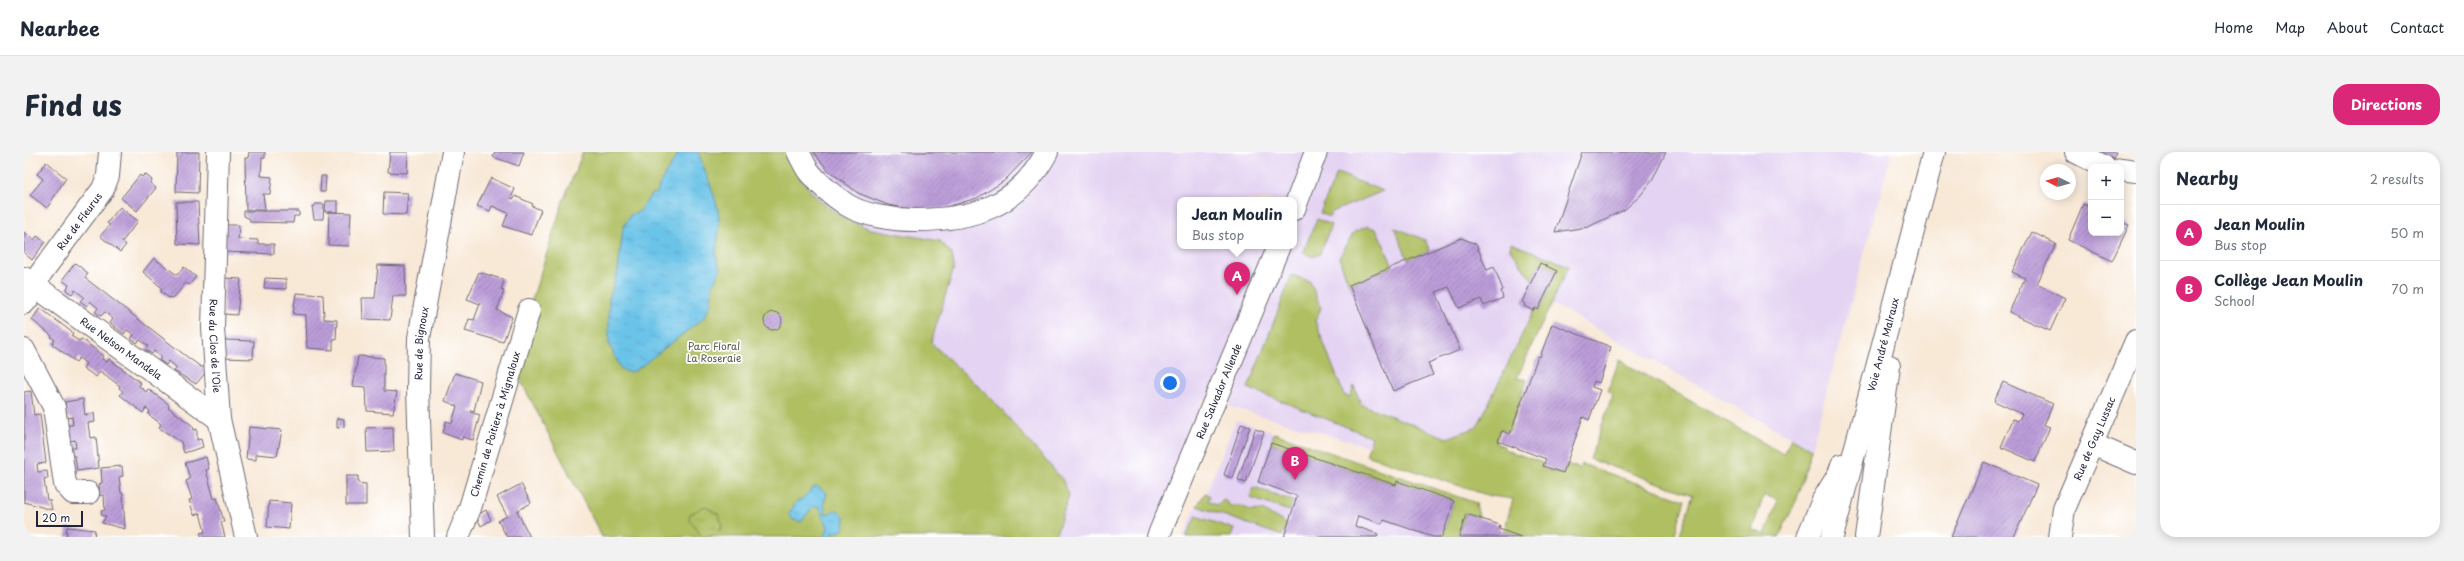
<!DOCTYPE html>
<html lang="en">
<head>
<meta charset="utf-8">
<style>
	:root { --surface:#fff; --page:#f2f2f3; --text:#1f2937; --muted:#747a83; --line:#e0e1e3; --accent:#db2777 }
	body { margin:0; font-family:"Playpen Sans",sans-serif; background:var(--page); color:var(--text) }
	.controls { position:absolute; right:12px; top:12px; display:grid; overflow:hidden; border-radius:8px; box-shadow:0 2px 10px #0003 }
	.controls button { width:36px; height:36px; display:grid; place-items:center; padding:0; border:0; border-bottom:1px solid var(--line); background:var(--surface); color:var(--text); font:20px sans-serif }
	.compass { position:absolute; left:2016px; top:12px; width:36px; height:36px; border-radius:50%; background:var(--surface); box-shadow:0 2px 10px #0003; rotate:276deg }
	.scale { position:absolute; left:12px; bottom:10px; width:47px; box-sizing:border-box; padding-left:4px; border:2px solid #22223b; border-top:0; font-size:11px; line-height:14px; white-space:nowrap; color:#22223b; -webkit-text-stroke:3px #fff; paint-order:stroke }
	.you { position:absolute; left:1146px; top:231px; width:14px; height:14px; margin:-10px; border:3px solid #fff; border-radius:50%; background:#1a73e8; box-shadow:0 0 0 6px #1a73e833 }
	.badge { display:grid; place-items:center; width:26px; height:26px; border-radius:50%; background:var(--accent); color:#fff; font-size:13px; font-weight:700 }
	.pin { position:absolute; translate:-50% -33px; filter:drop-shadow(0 1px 2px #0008) }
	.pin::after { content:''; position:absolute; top:21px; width:14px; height:12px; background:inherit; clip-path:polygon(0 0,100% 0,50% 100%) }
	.popup { position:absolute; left:1153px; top:45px; width:120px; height:52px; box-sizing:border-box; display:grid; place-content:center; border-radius:8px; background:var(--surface); filter:drop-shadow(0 1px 3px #0005); font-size:13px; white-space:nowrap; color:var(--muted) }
	.popup b { font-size:15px; color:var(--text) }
	.popup::after { content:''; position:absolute; left:50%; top:100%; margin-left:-8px; border:8px solid transparent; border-top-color:var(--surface) }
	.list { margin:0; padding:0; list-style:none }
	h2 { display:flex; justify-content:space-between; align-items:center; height:52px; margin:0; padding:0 16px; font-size:17px }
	h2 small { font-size:13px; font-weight:400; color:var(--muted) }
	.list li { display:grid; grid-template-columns:26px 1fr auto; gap:12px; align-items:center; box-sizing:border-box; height:56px; padding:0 16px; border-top:1px solid var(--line) }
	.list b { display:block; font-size:15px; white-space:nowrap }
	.list p { margin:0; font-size:13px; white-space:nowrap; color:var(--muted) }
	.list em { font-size:13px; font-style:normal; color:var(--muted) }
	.map { position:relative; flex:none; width:2112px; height:385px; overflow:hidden; border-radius:16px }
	header { display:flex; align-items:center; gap:24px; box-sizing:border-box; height:56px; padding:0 20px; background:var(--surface); border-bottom:1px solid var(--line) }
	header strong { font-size:19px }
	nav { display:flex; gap:22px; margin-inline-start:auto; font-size:14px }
	.intro { display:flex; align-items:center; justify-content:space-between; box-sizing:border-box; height:96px; padding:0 24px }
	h1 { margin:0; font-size:28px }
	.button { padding:10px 18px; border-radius:16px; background:var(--accent); color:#fff; font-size:14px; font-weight:700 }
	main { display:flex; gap:24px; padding:0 24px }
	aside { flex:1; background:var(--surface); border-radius:16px; box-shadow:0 2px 10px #0003 }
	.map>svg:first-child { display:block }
	.built { fill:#e4d3f2; fill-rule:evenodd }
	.green { fill:#afbf62; stroke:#68704e; fill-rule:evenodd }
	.park { fill:url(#park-tufts); stroke:#68704e }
	.water { fill:url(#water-ripples); stroke:#467292 }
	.building { fill:url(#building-hatch) }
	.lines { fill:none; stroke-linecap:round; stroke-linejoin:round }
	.minor-casing { stroke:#6d6771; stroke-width:24 }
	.major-casing { stroke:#6d6771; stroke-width:24 }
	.minor { stroke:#fff; stroke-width:22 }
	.major { stroke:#fff; stroke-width:22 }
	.labels { text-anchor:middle; stroke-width:3.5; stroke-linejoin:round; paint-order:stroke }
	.street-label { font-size:10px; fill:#22223b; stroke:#fff }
	.park-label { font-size:10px; fill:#535949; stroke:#fff }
</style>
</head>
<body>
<header>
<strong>Nearbee</strong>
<nav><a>Home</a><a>Map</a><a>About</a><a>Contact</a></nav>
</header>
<div class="intro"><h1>Find us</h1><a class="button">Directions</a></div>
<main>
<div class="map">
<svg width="2112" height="385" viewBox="0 0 2112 385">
	<defs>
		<pattern id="park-tufts" width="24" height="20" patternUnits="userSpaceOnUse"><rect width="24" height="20" fill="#afbf62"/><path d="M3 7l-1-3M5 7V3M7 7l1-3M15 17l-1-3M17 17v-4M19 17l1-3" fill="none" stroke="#96a456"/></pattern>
		<pattern id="water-ripples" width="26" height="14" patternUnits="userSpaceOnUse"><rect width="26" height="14" fill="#6ac3e8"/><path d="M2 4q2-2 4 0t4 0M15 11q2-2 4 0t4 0" fill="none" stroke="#5ca7c8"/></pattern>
		<pattern id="building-hatch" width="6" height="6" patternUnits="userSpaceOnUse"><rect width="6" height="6" fill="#bc9dd9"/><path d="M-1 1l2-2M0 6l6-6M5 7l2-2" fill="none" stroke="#9880b1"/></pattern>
	</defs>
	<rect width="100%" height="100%" fill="#fff"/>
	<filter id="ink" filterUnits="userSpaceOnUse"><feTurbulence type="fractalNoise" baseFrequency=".025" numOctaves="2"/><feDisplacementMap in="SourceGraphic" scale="8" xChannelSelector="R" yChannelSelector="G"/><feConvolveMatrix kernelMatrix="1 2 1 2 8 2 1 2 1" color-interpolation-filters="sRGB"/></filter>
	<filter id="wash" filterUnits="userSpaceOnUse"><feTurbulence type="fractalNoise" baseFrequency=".012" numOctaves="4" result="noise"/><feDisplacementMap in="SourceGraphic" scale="16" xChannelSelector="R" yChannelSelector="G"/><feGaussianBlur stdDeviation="0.9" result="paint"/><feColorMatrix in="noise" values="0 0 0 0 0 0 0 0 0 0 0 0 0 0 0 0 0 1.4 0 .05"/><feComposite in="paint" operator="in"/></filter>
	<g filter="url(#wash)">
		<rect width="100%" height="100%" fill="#f8e8d6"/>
		<path class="built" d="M621,0H1868L1787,297L1527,151L1448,324L1179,247L1137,385H647ZM1156,48H1270V94H1156Z
			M1212,268L1250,281L1247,291L1430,349L1442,362L1476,373L1475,377L1498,385H1159L1171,357L1184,337Z"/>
		<path class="green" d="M559,0H765L777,28L794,47L820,67L847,77L916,89L928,102L930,115L907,191L966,245L1038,327L1045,343L1031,385H578L488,212L539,49Z
			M1313,21L1359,39L1308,60L1306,65L1296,61Z
			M1293,67L1307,73L1296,102L1288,105L1279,100Z
			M1344,74L1353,78L1369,114L1325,133L1315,106L1330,80Z
			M1370,75L1401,88L1406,99L1384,108Z
			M1487,91L1545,114L1493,226L1503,228L1485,280L1476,277L1471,291L1480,294V297L1519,311L1518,316L1539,322L1543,312L1556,317L1558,312L1661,348L1650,385H1499L1480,379L1489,347L1466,344L1342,303L1348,285L1224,236L1268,123L1286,129L1297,156L1291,169L1320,243L1326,245L1330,234L1337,252L1423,286L1453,275L1511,156L1515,158L1533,119L1516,111L1508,128L1486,97Z
			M1595,208L1759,302L1768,286L1787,297L1773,347L1755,385H1659L1656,382L1669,343L1566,307L1589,242L1584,239ZM1740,343L1754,348L1741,382L1728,378Z
			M1250,281L1452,351L1455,365L1442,361L1433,385H1418L1430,349L1373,330L1372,333L1247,291Z
			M1230,335L1269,349L1265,359L1226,346Z
			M1181,341L1186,344L1184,349L1192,353L1200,348L1207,354H1218L1227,359L1238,358L1263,372L1258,384L1173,354Z
			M1172,364L1210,377L1207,385H1162Z"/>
		<path class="park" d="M681,354L695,363L698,375L692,382L678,385L665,367L666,362Z"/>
		<path class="water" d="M655,0H674L676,5C683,27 698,55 695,78C694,92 688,103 697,117L688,134L687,150L681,165L611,219L604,220L597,217L585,192V147L594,119L599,76L606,63L616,59L628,41L633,42C635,27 648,14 655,0Z
			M793,334L803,341L800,352L802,362L814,358L821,365L820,377L812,381L809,379L808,385H801L804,375L795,354L789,355L777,370L767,367L765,362L773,349C782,347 784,337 793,334Z"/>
		<g id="blocks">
			<path class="building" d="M153,0H175L174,41L152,40Z
				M225,0H241V6H238L237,24L248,25L246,42H239L241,58H222L221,6H224Z
				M366,0H384L383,21L364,20Z
				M471,0H500L495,14L469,5Z
				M789,0H1008L980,29L953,46L919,56L886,57L864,53L834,41L804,18Z
				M1558,0H1642L1628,29L1615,45L1600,58L1564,75L1531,80Z
				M2063,0H2092L2087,11Z
				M22,10L42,26L23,56L6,43L19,27L13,22Z
				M121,22L128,28L126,31L132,36L113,59L97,46L116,23L118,25Z
				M297,24H302L301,40H296Z
				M467,26L491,37L487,46L490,47L491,44L509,52L508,54L517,58L507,83L479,74L484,61L468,54L466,59L453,54Z
				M360,40L384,41L382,63L359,62Z
				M302,49H314V60H301Z
				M152,50H174L176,93L153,92Z
				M291,52H300L299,67H290L288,54H291Z
				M2059,52L2067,56V81H2097V70L2105,73L2088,109L2044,88Z
				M96,55L114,69L98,90L102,93L96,100L76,84L86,73L83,71Z
				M220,59H275V64H270L269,71L226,70V67L220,64Z
				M305,60L327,61L325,94L304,93Z
				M201,73H215L214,87L234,88V92H250V102L201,100Z
				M0,80L10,88L13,84L21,90L8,108L0,101Z
				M2008,80L2032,92L2013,132L2041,146L2026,179L1985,160L2001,126L1988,120Z
				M1437,86L1452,92L1463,118L1470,115L1479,138L1477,139L1479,146L1460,154L1457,147L1435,156L1425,135L1412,140L1436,198L1404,211L1409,223L1369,239L1325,133Z
				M130,106L153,123L160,115L172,125L165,133L162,131L150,145L145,146L137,140V135L119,120Z
				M51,111L64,121L61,126L162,204L177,215H182V220L172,232L150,219L153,216L145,209L142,213L135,208L138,205L130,199L128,202L121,198L124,194L116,188L113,191L107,187L110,183L103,178L100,182L86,171L89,167L81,160L77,164L71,160L74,156L66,149L63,154L56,149L60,145L51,138L48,142L42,138L45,133L38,128Z
				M1516,111L1533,119L1514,158L1511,156L1510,159L1500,154L1501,152L1498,150Z
				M354,113L381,114L382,144H369L366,168L339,167L338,146H351Z
				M455,120L480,128L477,138L480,139L473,158L488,165L479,190L441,179L445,167L450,168L456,152L443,147Z
				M200,126L217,127L213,163L200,162Z
				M241,126L262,127V137L240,136Z
				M272,141L299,143L300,167L313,168L312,188H309V198L283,196L282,163L269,162Z
				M16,156L49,181L47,184L55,189L57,187L59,188L80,204L78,207L83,210L85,207L117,231L115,234L120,238L122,240L124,237L143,251L145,253L144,255L169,274L170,278L173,277V288L177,287L179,295L160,301L157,290L135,276L137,272L124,262L126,259L122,256L119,261L96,243L99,239L95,236L96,234L76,219L72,225L59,216L62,212L59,209L55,206L52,210L28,192L31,188L27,185L28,184L8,168Z
				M740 169a9 9 0 1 1 18 0a9 9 0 1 1-18 0Z
				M1528,172L1587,195L1575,231L1570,229L1568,235L1576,238L1565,268L1559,265L1539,321L1519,314L1522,307L1474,289L1478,279L1486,282L1514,204L1516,205Z
				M200,188L230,189L229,207L199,206Z
				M334,204L360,206V239L373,240L369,261L343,259L342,235L329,234Z
				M431,221L457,229L450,259L447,258L446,260L456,263L449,288L438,285V288L419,281L422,269L428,271L433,254L421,249Z
				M1979,230L2029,252L2020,273L2026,275L2011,310L1977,295L1989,267L1994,269L1998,262L1970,249Z
				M7,239L10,263L16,262L22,311L13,312L14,320L23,319L24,326L20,327L23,348H26L28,358L0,350V240Z
				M59,247L61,263L70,261L71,270L64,271L66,286L72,285L75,316L53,319L51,304H48L47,296H52L51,288L46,289L44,273H49L48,265L43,266L41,250Z
				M313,266L320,267V275L313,276Z
				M1217,272L1226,275L1208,326L1200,323Z
				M225,275L258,278L253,304L232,302V308L222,307Z
				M369,275L370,299L343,300L342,276Z
				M1231,277L1240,280L1222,331L1214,328Z
				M1247,291L1372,333L1373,329L1430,349L1418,385H1409L1360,368L1358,372L1334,364L1331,374L1354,382L1353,385H1260L1273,344L1234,330Z
				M182,305L185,317L182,318L190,347L193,346L199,366L200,370H197L201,385H178L176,381L181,380L176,361L170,363L165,348L168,347L162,329L166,327L161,311Z
				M1960,310L2013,333L1990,385H1927Z
				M98,314L99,324L95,325L97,341H99L101,377L78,371L82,364H78L77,359L81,358L80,343L76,344L75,332L78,331L77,316Z
				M322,324H334V331L342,332V353H322Z
				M497,332L507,351L493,359L506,385H483L474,369L483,364L473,345Z
				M245,349L267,351L265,377L243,375Z
				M462,358L467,368L457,374L452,364Z
				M1442,362L1476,373L1475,377L1497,385H1435Z
				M43,375L71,378L70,385H42Z"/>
		</g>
	</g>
	<g filter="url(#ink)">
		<use href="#blocks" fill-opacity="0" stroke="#6d6771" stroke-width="1"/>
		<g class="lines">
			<defs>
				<g id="minor">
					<path id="s1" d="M194,0L189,176L195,267L222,385"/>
					<path d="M774,0C778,7 781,15 786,21C795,32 811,45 823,53C841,64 870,68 891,68C949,68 994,55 1023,0"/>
					<path d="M2052,0L2081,15"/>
					<path d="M2097,17L2112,19"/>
					<path d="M1270,57L1292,0"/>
					<path id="s2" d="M0,126L195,267"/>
					<path id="s3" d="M0,151L5,145L17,121L79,37L84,24L86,0"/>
					<path d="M0,198L30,255L41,332L49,341H64"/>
					<path d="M2068,292L2112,311"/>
					<path id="s4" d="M399,385L394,238L395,186L429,0"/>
					<path id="s5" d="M434,385L446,356L505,158"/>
					<path id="s6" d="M1134,385L1255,94"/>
					<path id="s7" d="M2036,385L2040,357L2112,189"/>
				</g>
				<g id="major">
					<path d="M1784,385L1799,348L1815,322L1818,313"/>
					<path id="s8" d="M1808,385L1910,0"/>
					<path d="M1842,385L1865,214"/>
				</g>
			</defs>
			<use href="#minor" class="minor-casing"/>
			<use href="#major" class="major-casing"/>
			<use href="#minor" class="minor"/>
			<use href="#major" class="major"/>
		</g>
	</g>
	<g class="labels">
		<g class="street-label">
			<text dy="4" stroke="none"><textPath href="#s3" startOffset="99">Rue de Fleurus</textPath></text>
			<text dy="4" stroke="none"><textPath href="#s4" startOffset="194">Rue de Bignoux</textPath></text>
			<text dy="4" stroke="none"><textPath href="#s8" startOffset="199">Voie André Malraux</textPath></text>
			<text dy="4" stroke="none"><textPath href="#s1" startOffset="194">Rue du Clos de l'Oie</textPath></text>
			<text dy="4" stroke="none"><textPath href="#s2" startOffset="120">Rue Nelson Mandela</textPath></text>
			<text dy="4" stroke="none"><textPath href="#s6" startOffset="158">Rue Salvador Allende</textPath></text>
			<text dy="4" stroke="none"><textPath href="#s5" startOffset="119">Chemin de Poitiers à Mignaloux</textPath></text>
			<text dy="4" stroke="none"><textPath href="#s7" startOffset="105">Rue de Gay Lussac</textPath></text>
		</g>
		<g class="park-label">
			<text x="690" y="198">Parc Floral<tspan x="690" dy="12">La Roseraie</tspan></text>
		</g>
	</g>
</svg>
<div class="controls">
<button>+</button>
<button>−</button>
</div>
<svg class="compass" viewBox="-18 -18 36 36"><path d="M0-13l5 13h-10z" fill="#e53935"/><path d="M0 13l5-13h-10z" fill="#747a83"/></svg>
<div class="scale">20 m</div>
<div class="you"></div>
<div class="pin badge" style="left:1213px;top:143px">A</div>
<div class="popup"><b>Jean Moulin</b>Bus stop</div>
<div class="pin badge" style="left:1271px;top:328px">B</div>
</div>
<aside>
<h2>Nearby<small>2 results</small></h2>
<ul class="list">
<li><span class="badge">A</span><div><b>Jean Moulin</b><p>Bus stop</p></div><em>50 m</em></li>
<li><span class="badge">B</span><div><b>Collège Jean Moulin</b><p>School</p></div><em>70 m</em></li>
</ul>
</aside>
</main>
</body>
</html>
